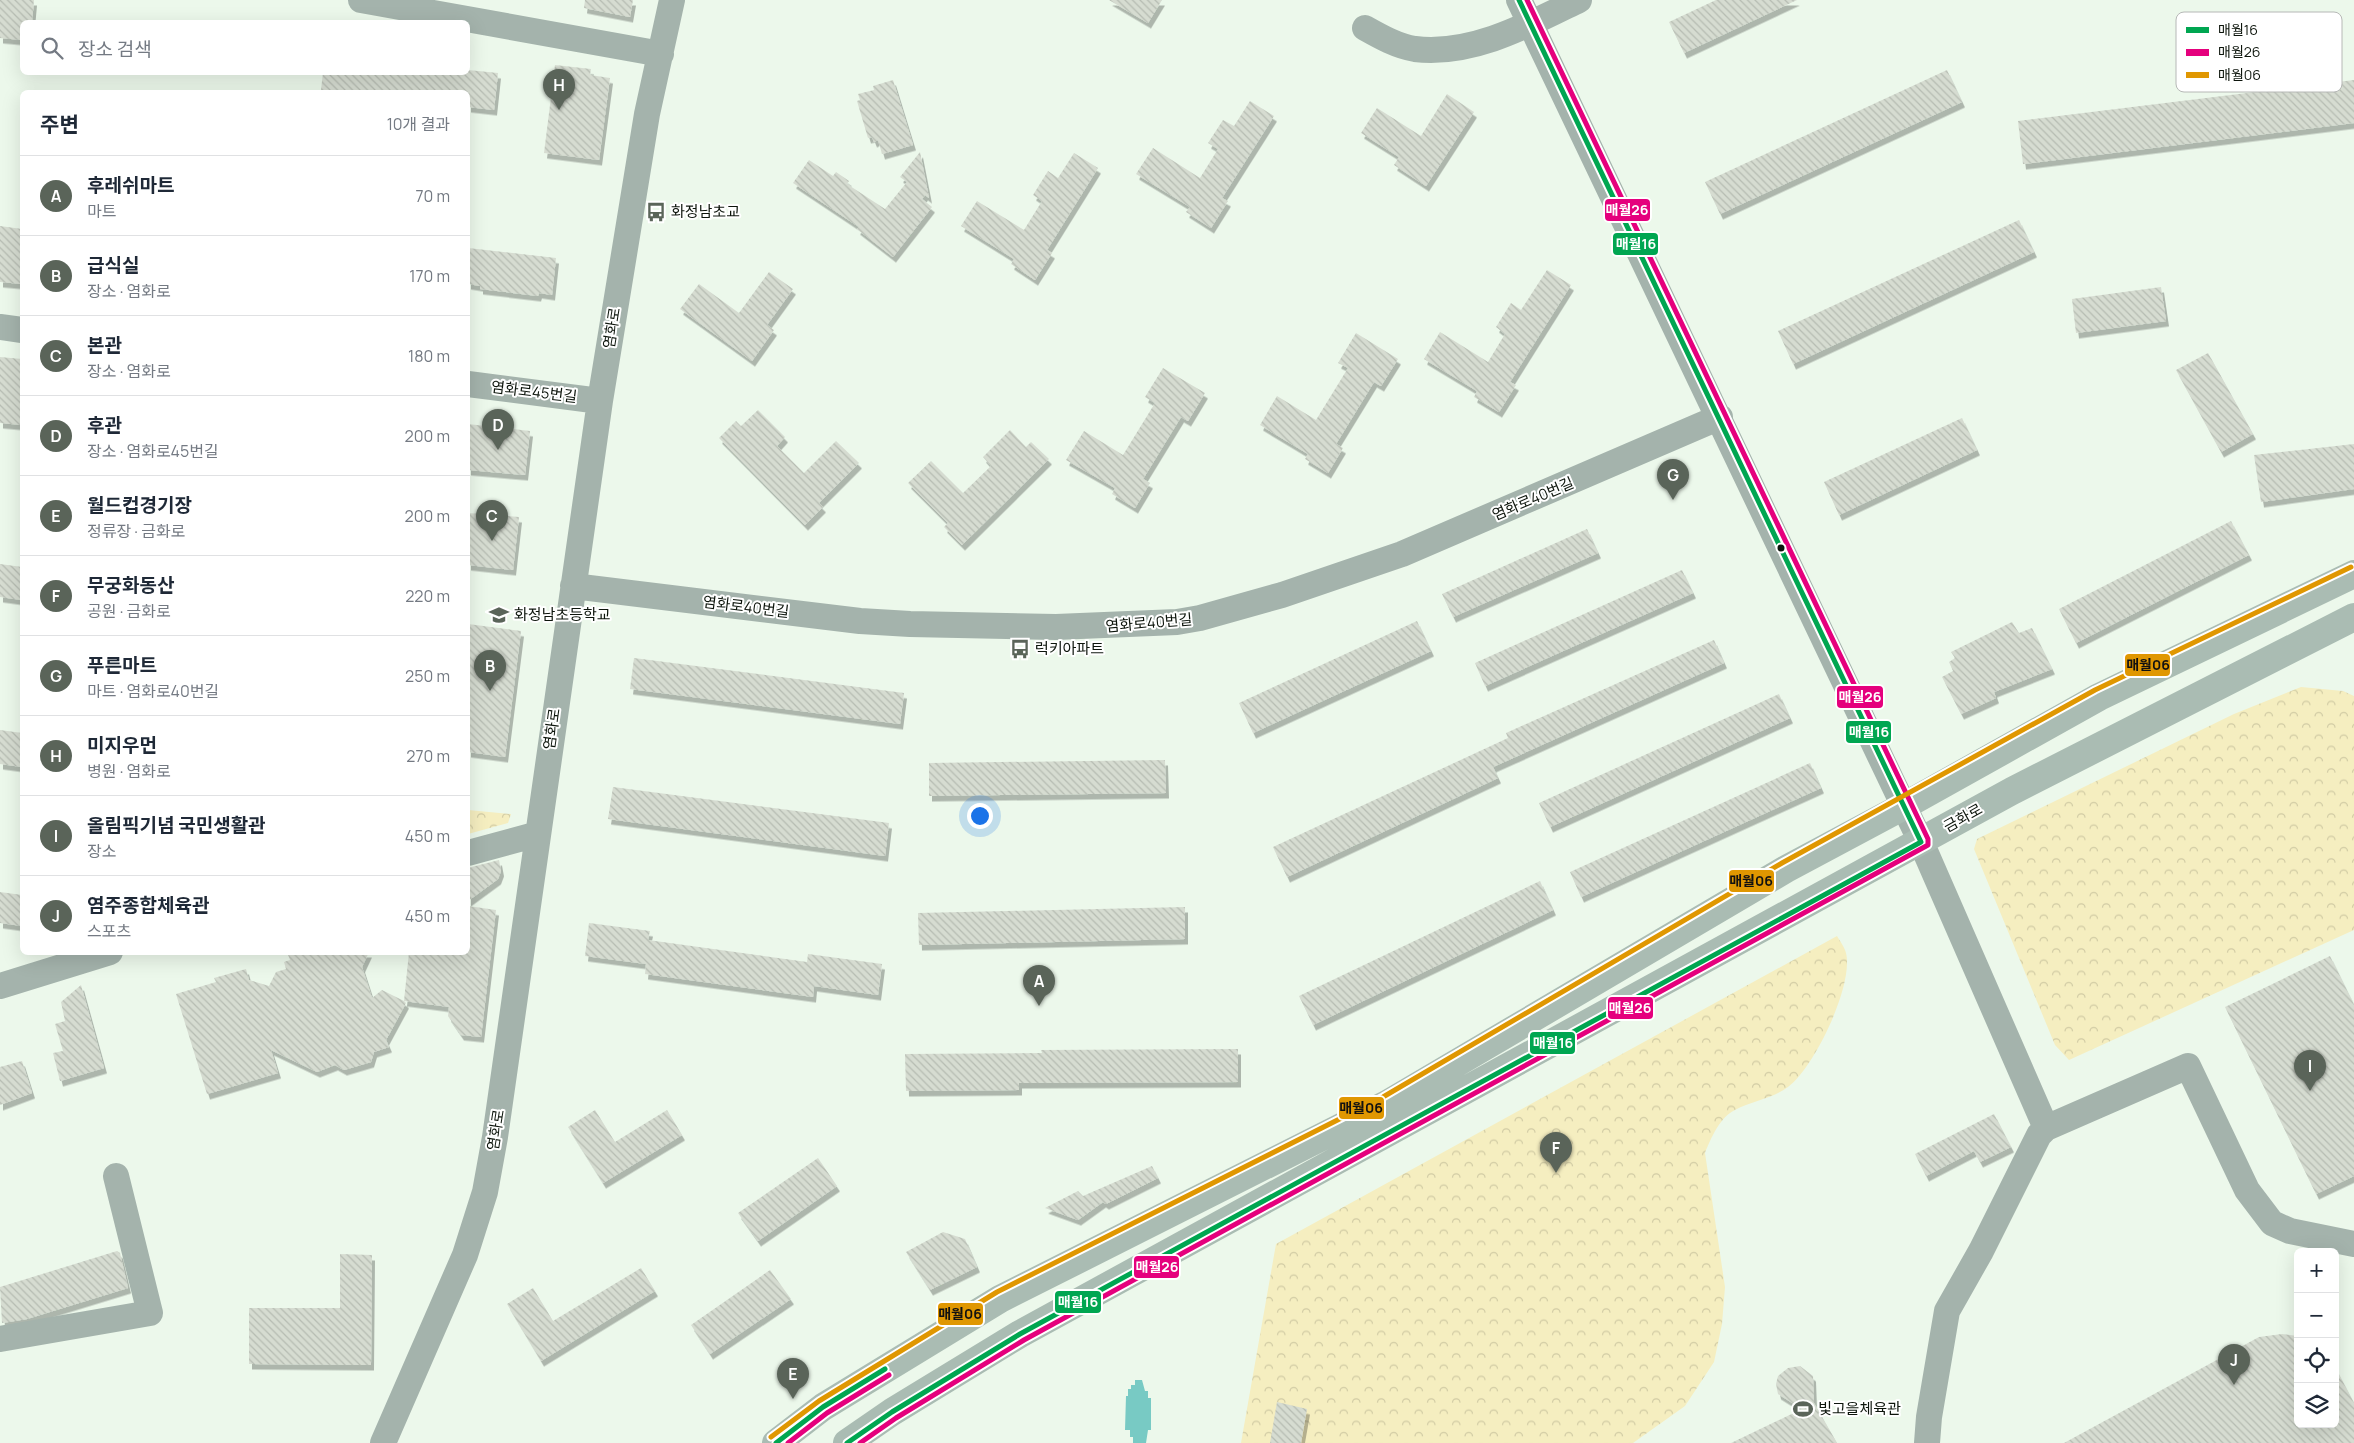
<!DOCTYPE html>
<html lang="ko">
<head>
<meta charset="utf-8">
<style>
	:root { --surface:#fff; --page:#f2f2f3; --text:#1f2937; --muted:#747a83; --line:#e0e1e3; --accent:#5a6459 }
	body { margin:0; font-family:Manrope,"Noto Sans KR",sans-serif; background:var(--page); color:var(--text) }
	.controls { position:absolute; right:15px; bottom:15px; display:grid; overflow:hidden; border-radius:8px; box-shadow:0 5px 20px #0002 }
	.controls button { width:45px; height:45px; display:grid; place-items:center; padding:0; border:0; border-bottom:1px solid var(--line); background:var(--surface); color:var(--text); font:25px sans-serif }
	.you { position:absolute; left:979px; top:815px; width:18px; height:18px; margin:-12px; border:4px solid #fff; border-radius:50%; background:#1a73e8; box-shadow:0 0 0 8px #1a73e833 }
	.badge { display:grid; place-items:center; width:32px; height:32px; border-radius:50%; background:var(--accent); color:#fff; font-size:16px; font-weight:700 }
	.pin { position:absolute; translate:-50% -41px; filter:drop-shadow(0 1px 2px #0008) }
	.pin::after { content:''; position:absolute; top:26px; width:18px; height:15px; background:inherit; clip-path:polygon(0 0,100% 0,50% 100%) }
	.list { margin:0; padding:0; list-style:none }
	h2 { display:flex; justify-content:space-between; align-items:center; height:65px; margin:0; padding:0 20px; font-size:21px }
	h2 small { font-size:16px; font-weight:400; color:var(--muted) }
	.list li { display:grid; grid-template-columns:32px 1fr auto; gap:15px; align-items:center; box-sizing:border-box; height:80px; padding:0 20px; border-top:1px solid var(--line) }
	.list b { display:block; font-size:19px; white-space:nowrap }
	.list p { margin:0; font-size:16px; white-space:nowrap; color:var(--muted) }
	.list em { font-size:16px; font-style:normal; color:var(--muted) }
	.icon { flex:none; width:28px; height:28px; fill:none; stroke:currentColor; stroke-width:2; stroke-linecap:round; stroke-linejoin:round }
	.map { position:relative; flex:none; width:2354px; height:1443px; overflow:hidden }
	.search { position:absolute; background:var(--surface); box-shadow:0 5px 20px #0002; left:20px; top:20px; width:450px; height:55px; display:flex; align-items:center; gap:12px; box-sizing:border-box; padding:0 18px; border-radius:8px; color:var(--muted); font-size:19px }
	.panel { position:absolute; background:var(--surface); box-shadow:0 5px 20px #0002; left:20px; top:90px; width:450px; height:865px; border-radius:8px }
	.map>svg:first-child { display:block }
	.park { fill:url(#park-crowns) }
	.water { fill:#78cac4 }
	.building { fill:url(#building-back-hatch); filter:url(#shadow) }
	.lines { fill:none; stroke-linecap:round; stroke-linejoin:round }
	.minor { stroke:#a4b3ac; stroke-width:26 }
	.major { stroke:#aabcb3; stroke-width:28 }
	.bus-1-casing { stroke:#fff; stroke-width:9 }
	.bus-2-casing { stroke:#fff; stroke-width:9 }
	.bus-3-casing { stroke:#fff; stroke-width:9 }
	.bus-1 { stroke:#00a651; stroke-width:5 }
	.bus-2 { stroke:#e5007d; stroke-width:5 }
	.bus-3 { stroke:#e09701; stroke-width:5 }
	.bus-dot { fill:#0c140b; stroke:#fff; stroke-width:2 }
	.labels { text-anchor:middle; stroke-width:4; stroke-linejoin:round; paint-order:stroke }
	.poi-label { font-size:15px; fill:#0c140b; stroke:#fff; text-anchor:start }
	.street-label { font-size:15px; fill:#0c140b; stroke:#fff }
	.key { fill:#fff; stroke:#b6b8b6; stroke-width:1 }
	.key-label { font-size:14px; fill:#0c140b }
	.line-badge { stroke:#fff; stroke-width:2 }
	.badge-label { font-size:14px; text-anchor:middle; font-weight:bold; fill:#fff }
	.pale-badge-label { font-size:14px; text-anchor:middle; font-weight:bold; fill:#111 }
</style>
</head>
<body>
<div class="map">
<svg width="2354" height="1443" viewBox="0 0 2354 1443">
	<defs>
		<pattern id="park-crowns" width="20" height="18" patternUnits="userSpaceOnUse" patternTransform="scale(1.25)"><rect width="20" height="18" fill="#f5eec0"/><path d="M2 6a3 3 0 1 1 6 0M12 15a3 3 0 1 1 6 0" fill="none" stroke="#d1cba4"/></pattern>
		<pattern id="building-back-hatch" width="6" height="6" patternUnits="userSpaceOnUse" patternTransform="scale(1.25)"><rect width="6" height="6" fill="#d6dcd1"/><path d="M-1 5l2 2M0 0l6 6M5-1l2 2" fill="none" stroke="#b6bcb2"/></pattern>
		<filter id="shadow"><feDropShadow dx="3" dy="5.5" stdDeviation="0" flood-color="#0004"/></filter>
	</defs>
	<rect width="100%" height="100%" fill="#ecf8eb"/>
	<path class="park" d="M2301,687L2343,691L2354,696V930L2069,1060L2055,1045L1974,849L1977,839L2234,714Z
		M468,810L511,814L508,823L468,834Z
		M1837,936C1840,941 1845,948 1846,953C1854,985 1814,1068 1788,1087C1772,1099 1752,1101 1735,1110C1720,1117 1711,1138 1705,1153L1725,1287L1722,1324L1714,1362L1685,1406L1633,1443H1241L1276,1244Z"/>
	<path class="water" d="M1135,1380H1142L1145,1391H1148V1398H1151V1430H1148L1146,1443H1133V1437H1130V1430H1125L1126,1396H1128V1389H1131V1385H1135Z"/>
	<path class="building" d="M0,0H34L32,22H22V40L0,38Z
		M585,0H633L630,17L584,8Z
		M1109,0H1162L1148,23Z
		M1716,0H1797L1684,53L1669,22Z
		M555,65L591,69L590,75L610,78L599,160L544,153Z
		M468,70L498,73L494,110L468,107V92H335L321,90L323,72H468Z
		M1947,70L1962,102L1720,214L1705,182Z
		M893,80L913,145L882,154L878,140L874,142L872,137L868,138L857,101L860,100L858,94L874,90L873,86Z
		M2354,80V123L2023,164L2018,121Z
		M1447,94L1474,112L1426,186L1394,165L1399,157L1361,133L1377,108L1421,136Z
		M1250,101L1274,116L1222,198L1228,201L1211,228L1186,212L1190,207L1136,174L1153,148L1200,178L1218,149L1208,143L1223,120L1234,126Z
		M920,152L929,198L925,195L922,199L932,207L893,257L857,229L859,227L793,183L809,160L833,176L836,172L849,181L847,184L885,209L907,182L900,177Z
		M1074,153L1098,168L1047,250L1052,253L1035,280L1011,264L1014,259L961,226L977,201L1024,230L1042,201L1033,195L1048,171L1058,178Z
		M2019,220L2034,252L1793,364L1778,331Z
		M0,226L22,229V284L0,282Z
		M468,248L556,258L552,295L539,293L538,296L480,289V286L468,284Z
		M1547,270L1571,285L1510,382L1516,385L1499,412L1474,397L1477,391L1424,359L1440,332L1488,362L1505,334L1496,327L1511,303L1521,310Z
		M769,272L793,289L767,325L774,330L752,361L680,309L699,284L739,313Z
		M2161,287L2166,321L2076,333L2072,299Z
		M1356,333L1398,359L1381,386L1374,382L1336,444L1343,448L1328,473L1305,459L1308,454L1260,425L1277,396L1316,420L1348,368L1338,363Z
		M2208,353L2253,434L2221,452L2176,370Z
		M0,357L22,359V425L0,423Z
		M1163,368L1205,393L1188,421L1181,417L1143,479L1150,483L1135,508L1112,494L1115,488L1066,460L1084,431L1123,455L1155,403L1145,397Z
		M758,410L785,437L777,446L804,473L836,441L859,463L819,503L823,507L805,525L719,438L736,421L741,426Z
		M1962,418L1977,450L1839,515L1824,482Z
		M468,424L530,431L525,475L468,470Z
		M1010,430L1026,447L1031,442L1049,459L962,545L944,527L948,523L908,483L931,461L963,493L991,466L983,457Z
		M2354,444V489L2261,502L2254,455Z
		M468,513L519,517L513,570L468,565Z
		M2231,521L2249,555L2076,643L2059,609Z
		M1587,529L1598,553L1453,617L1442,594Z
		M0,564L22,567V600L0,597Z
		M1682,570L1693,593L1485,686L1475,663Z
		M1417,621L1431,651L1253,733L1239,703Z
		M2012,622L2019,633L2032,628L2052,669L1994,692L1996,698L1961,714L1942,677L1953,671L1949,662L1955,658L1951,652Z
		M468,624L521,631L505,757L468,752Z
		M1714,640L1724,663L1493,767L1498,778L1287,877L1273,847L1508,738L1506,733Z
		M634,658L904,693L900,724L630,689Z
		M1779,694L1790,718L1550,827L1539,803Z
		M0,730L22,733V767L0,764Z
		M1165,760L1166,793L929,796V763Z
		M1810,763L1821,788L1581,897L1570,872Z
		M613,787L889,823L885,856L608,819Z
		M499,860L501,871L498,879L468,901V868Z
		M1540,881L1553,910L1313,1025L1299,996Z
		M0,892L22,895V926L0,923Z
		M468,906L496,910L481,1037L461,1035L448,1016L449,1007L404,1001L406,1003L386,1040L389,1047L374,1052L371,1062L344,1070L335,1065L317,1072L271,1050L278,1073L207,1094L176,994L216,982L214,978L246,969L249,980L269,986L276,972L286,969L284,962L290,960L287,952H369L362,967L372,998L382,990L404,1001L409,952H468Z
		M1185,907V939L919,945L918,913Z
		M589,923L650,931L648,940L807,962L808,954L882,964L878,995L814,986L813,997L645,974L646,964L585,956Z
		M2330,956L2354,1005V1176L2316,1194L2225,1007Z
		M81,985L104,1068L60,1081L53,1053L63,1051L55,1024L65,1021L61,1002Z
		M1238,1049V1082L1019,1083V1090L906,1091L905,1054L1042,1053L1041,1050Z
		M22,1061L32,1093L0,1105V1067Z
		M595,1110L615,1142L667,1110L682,1135L603,1183L568,1127Z
		M1994,1114L2011,1147L1980,1162L1974,1151L1926,1176L1915,1154Z
		M818,1158L837,1186L758,1241L738,1213Z
		M1152,1166L1158,1178L1106,1204L1103,1202L1078,1220L1045,1208L1078,1191L1083,1196Z
		M943,1232L965,1239L977,1267L930,1290L906,1252Z
		M117,1251L120,1253L128,1288L27,1319L2,1323L0,1287Z
		M340,1254L372,1255L371,1365L249,1364V1308H340Z
		M641,1268L655,1291L541,1361L507,1304L533,1288L553,1321Z
		M770,1270L791,1299L710,1354L691,1325Z
		M2282,1334L2298,1336V1424H2335V1367L2354,1403V1443H2064L2259,1337Z
		M1800,1366L1813,1376L1814,1403L1837,1443H1731L1802,1409L1778,1394L1776,1384L1778,1376L1788,1368Z
		M1277,1402L1307,1409L1301,1443H1270Z"/>
	<g class="lines">
		<path class="minor" d="M361,0L661,54
			M1519,0L1921,842L2046,1128
			M1365,28C1381,37 1397,46 1415,49C1472,56 1530,24 1579,0
			M0,327L22,330
			M468,384L600,401
			M573,586L860,621L910,624L1056,627L1177,622L1200,618L1282,595L1402,554L1720,417
			M468,853L538,834
			M0,986L110,952
			M0,1339L150,1313L116,1176
			M383,1443L465,1255L485,1192L495,1137L600,401L647,114L672,0
			M1927,1443L1929,1417L1947,1311L1981,1251L2039,1135L2046,1128L2188,1066L2247,1190L2272,1223L2290,1231L2354,1244"/>
		<path class="major" d="M776,1443L823,1407L1000,1299L1387,1104L1786,869L1904,806L2099,697L2354,574
			M847,1443L892,1412L1020,1334L2012,791L2354,617"/>
		<defs>
			<path id="bus-1" d="M776,1443L823,1407L885,1369
				M847,1443L892,1412L1020,1334L1921,842L1519,0"/>
			<path id="bus-2" d="M788,1443L827,1413L889,1375
				M860,1443L896,1418L1024,1340L1928,845V839L1527,0"/>
			<path id="bus-3" d="M771,1437L819,1401L997,1292L1383,1097L1782,863L2095,690L2351,567"/>
		</defs>
		<use href="#bus-1" class="bus-1-casing"/>
		<use href="#bus-2" class="bus-2-casing"/>
		<use href="#bus-3" class="bus-3-casing"/>
		<use href="#bus-1" class="bus-1"/>
		<use href="#bus-2" class="bus-2"/>
		<use href="#bus-3" class="bus-3"/>
	</g>
	<defs>
		<symbol id="bus-bare" viewBox="-9 -9 18 18"><path d="M-5-6H5V4H4V6H2V4H-2V6H-4V4H-5ZM-3.5-4V0h7V-4ZM-3.5 1.2v1.5H-2V1.2ZM2 1.2v1.5H3.5V1.2Z" fill="#5a6459" stroke="#fff" stroke-width="2.5" paint-order="stroke"/></symbol>
		<symbol id="school-bare" viewBox="-9 -9 18 18"><path d="M0-5L7-2L0 1L-7-2ZM-4 1L0 2.5L4 1V4Q0 6-4 4Z" fill="#5a6459" stroke="#fff" stroke-width="2.5" paint-order="stroke"/></symbol>
		<symbol id="stadium-bare" viewBox="-9 -9 18 18"><path d="M0-5a6.5 5 0 1 0 0 10a6.5 5 0 1 0 0-10ZM-3.5-1.8h7v3.6h-7Z" fill="#5a6459" stroke="#fff" stroke-width="2.5" paint-order="stroke"/></symbol>
	</defs>
	<g fill-rule="evenodd">
		<use href="#bus-bare" x="642" y="198" width="28" height="28"/>
		<use href="#school-bare" x="485" y="601" width="28" height="28"/>
		<use href="#bus-bare" x="1006" y="635" width="28" height="28"/>
		<use href="#stadium-bare" x="1789" y="1395" width="28" height="28"/>
	</g>
	<circle class="bus-dot" cx="1781" cy="548" r="4.5"/>
	<g class="labels">
		<g class="poi-label">
			<text x="671" y="217">화정남초교</text>
			<text x="514" y="620">화정남초등학교</text>
			<text x="1035" y="654">럭키아파트</text>
			<text x="1818" y="1414">빛고을체육관</text>
		</g>
		<g class="street-label">
			<text transform="translate(612 328) rotate(-81)" y="5">염화로</text>
			<text transform="translate(534 392) rotate(7)" y="5">염화로45번길</text>
			<text transform="translate(1533 499) rotate(-23)" y="5">염화로40번길</text>
			<text transform="translate(746 607) rotate(7)" y="5">염화로40번길</text>
			<text transform="translate(1149 623) rotate(-5)" y="5">염화로40번길</text>
			<text transform="translate(552 729) rotate(-82)" y="5">염화로</text>
			<text transform="translate(1963 818) rotate(-29)" y="5">금화로</text>
			<text transform="translate(496 1130) rotate(-81)" y="5">염화로</text>
		</g>
	</g>
	<rect x="2176" y="12" width="166" height="80" rx="8" class="key"/>
	<rect x="2186" y="27" width="23" height="6" fill="#00a651"/>
	<rect x="2186" y="49" width="23" height="7" fill="#e5007d"/>
	<rect x="2186" y="72" width="23" height="6" fill="#e09701"/>
	<g class="key-label">
		<text x="2218" y="35">매월16</text>
		<text x="2218" y="57">매월26</text>
		<text x="2218" y="80">매월06</text>
	</g>
	<g class="line-badge">
		<rect x="1604" y="198" width="47" height="24" rx="5" fill="#e5007d"/>
		<rect x="1612" y="232" width="47" height="24" rx="5" fill="#00a651"/>
		<rect x="2124" y="653" width="47" height="24" rx="5" fill="#e09701"/>
		<rect x="1836" y="685" width="48" height="24" rx="5" fill="#e5007d"/>
		<rect x="1845" y="720" width="47" height="24" rx="5" fill="#00a651"/>
		<rect x="1728" y="869" width="47" height="24" rx="5" fill="#e09701"/>
		<rect x="1607" y="996" width="47" height="24" rx="5" fill="#e5007d"/>
		<rect x="1529" y="1031" width="47" height="24" rx="5" fill="#00a651"/>
		<rect x="1338" y="1096" width="47" height="24" rx="5" fill="#e09701"/>
		<rect x="1133" y="1255" width="47" height="24" rx="5" fill="#e5007d"/>
		<rect x="1054" y="1290" width="48" height="24" rx="5" fill="#00a651"/>
		<rect x="937" y="1302" width="47" height="24" rx="5" fill="#e09701"/>
	</g>
	<g class="badge-label">
		<text x="1627" y="215">매월26</text>
		<text x="1636" y="249">매월16</text>
		<text x="1860" y="702">매월26</text>
		<text x="1869" y="737">매월16</text>
		<text x="1630" y="1013">매월26</text>
		<text x="1553" y="1048">매월16</text>
		<text x="1157" y="1272">매월26</text>
		<text x="1078" y="1307">매월16</text>
	</g>
	<g class="pale-badge-label">
		<text x="2148" y="670">매월06</text>
		<text x="1751" y="886">매월06</text>
		<text x="1361" y="1113">매월06</text>
		<text x="960" y="1319">매월06</text>
	</g>
</svg>
<div class="controls">
<button>+</button>
<button>−</button>
<button><svg class="icon" aria-label="locate" viewBox="0 0 24 24"><circle cx="12" cy="12" r="6"/><path d="M12 2v4M12 18v4M2 12h4M18 12h4"/></svg></button>
<button><svg class="icon" aria-label="layers" viewBox="0 0 24 24"><path d="M12 4l9 5-9 5-9-5zM3 14l9 5 9-5"/></svg></button>
</div>
<div class="you"></div>
<div class="pin badge" style="left:1039px;top:1006px">A</div>
<div class="pin badge" style="left:490px;top:691px">B</div>
<div class="pin badge" style="left:492px;top:541px">C</div>
<div class="pin badge" style="left:498px;top:450px">D</div>
<div class="pin badge" style="left:793px;top:1399px">E</div>
<div class="pin badge" style="left:1556px;top:1173px">F</div>
<div class="pin badge" style="left:1673px;top:500px">G</div>
<div class="pin badge" style="left:559px;top:110px">H</div>
<div class="pin badge" style="left:2310px;top:1091px">I</div>
<div class="pin badge" style="left:2234px;top:1385px">J</div>
<div class="search"><svg class="icon" aria-label="search" viewBox="0 0 24 24"><circle cx="10" cy="10" r="6"/><path d="M15 15l6 6"/></svg>장소 검색</div>
<section class="panel">
<h2>주변<small>10개 결과</small></h2>
<ul class="list">
<li><span class="badge">A</span><div><b>후레쉬마트</b><p>마트</p></div><em>70 m</em></li>
<li><span class="badge">B</span><div><b>급식실</b><p>장소 · 염화로</p></div><em>170 m</em></li>
<li><span class="badge">C</span><div><b>본관</b><p>장소 · 염화로</p></div><em>180 m</em></li>
<li><span class="badge">D</span><div><b>후관</b><p>장소 · 염화로45번길</p></div><em>200 m</em></li>
<li><span class="badge">E</span><div><b>월드컵경기장</b><p>정류장 · 금화로</p></div><em>200 m</em></li>
<li><span class="badge">F</span><div><b>무궁화동산</b><p>공원 · 금화로</p></div><em>220 m</em></li>
<li><span class="badge">G</span><div><b>푸른마트</b><p>마트 · 염화로40번길</p></div><em>250 m</em></li>
<li><span class="badge">H</span><div><b>미지우먼</b><p>병원 · 염화로</p></div><em>270 m</em></li>
<li><span class="badge">I</span><div><b>올림픽기념 국민생활관</b><p>장소</p></div><em>450 m</em></li>
<li><span class="badge">J</span><div><b>염주종합체육관</b><p>스포츠</p></div><em>450 m</em></li>
</ul>
</section>
</div>
</body>
</html>
